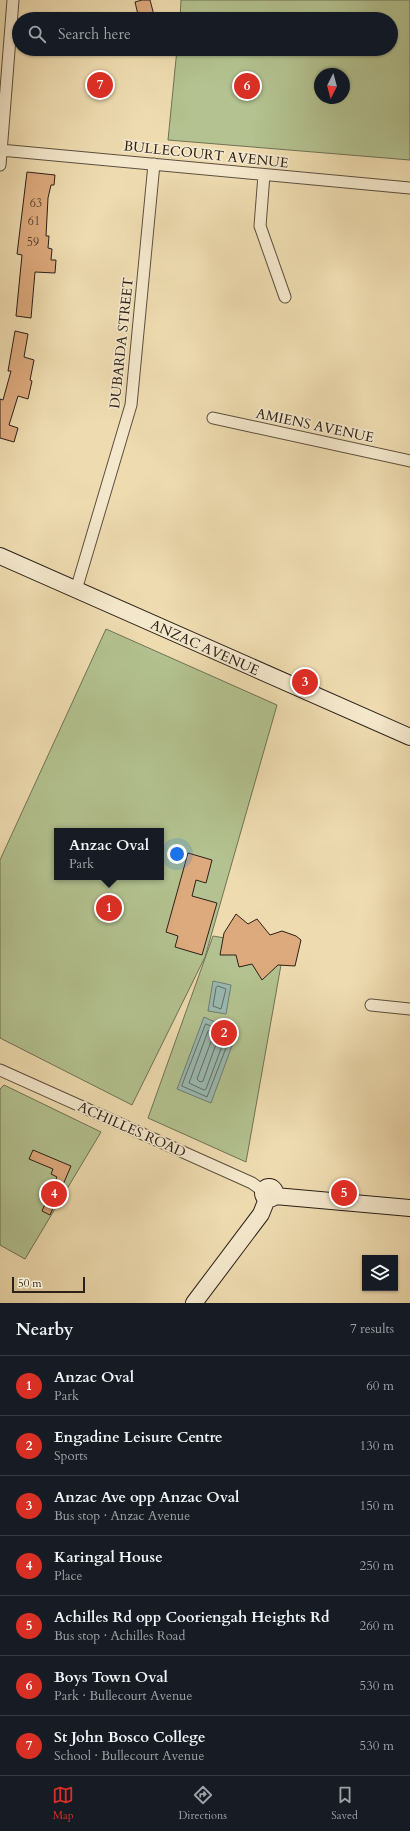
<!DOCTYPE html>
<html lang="en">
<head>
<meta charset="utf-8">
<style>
	:root { --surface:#171b24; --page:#20242c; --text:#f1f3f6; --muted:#9ea1a6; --line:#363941; --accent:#d93025 }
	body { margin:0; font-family:Cardo,serif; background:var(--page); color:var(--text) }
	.controls { position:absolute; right:12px; bottom:12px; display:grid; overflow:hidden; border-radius:0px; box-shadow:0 1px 3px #0004 }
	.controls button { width:36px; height:36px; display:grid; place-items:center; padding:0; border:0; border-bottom:1px solid var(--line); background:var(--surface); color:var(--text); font:20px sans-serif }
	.compass { position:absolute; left:314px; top:68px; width:36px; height:36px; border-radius:50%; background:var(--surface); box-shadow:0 1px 3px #0004; rotate:186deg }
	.scale { position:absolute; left:12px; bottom:10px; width:73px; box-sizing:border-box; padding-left:4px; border:2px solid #2c2019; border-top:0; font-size:11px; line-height:14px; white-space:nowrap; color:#2c2019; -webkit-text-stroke:3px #f4e8cc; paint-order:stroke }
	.you { position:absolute; left:177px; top:854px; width:14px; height:14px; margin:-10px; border:3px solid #fff; border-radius:50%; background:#1a73e8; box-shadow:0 0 0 6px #1a73e833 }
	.badge { display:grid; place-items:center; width:26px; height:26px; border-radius:50%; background:var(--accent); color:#fff; font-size:13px; font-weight:700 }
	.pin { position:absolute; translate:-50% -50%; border:2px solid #fff; box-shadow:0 1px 4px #0006 }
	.popup { position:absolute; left:54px; top:828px; width:110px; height:52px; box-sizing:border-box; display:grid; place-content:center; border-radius:0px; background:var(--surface); filter:drop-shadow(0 1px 3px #0005); font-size:13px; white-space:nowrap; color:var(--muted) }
	.popup b { font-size:15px; color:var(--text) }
	.popup::after { content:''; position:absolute; left:50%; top:100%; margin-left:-8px; border:8px solid transparent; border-top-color:var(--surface) }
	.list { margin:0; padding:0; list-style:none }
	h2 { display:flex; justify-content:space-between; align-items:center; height:52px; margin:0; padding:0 16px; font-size:17px }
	h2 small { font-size:13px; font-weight:400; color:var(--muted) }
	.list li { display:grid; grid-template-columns:26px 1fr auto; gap:12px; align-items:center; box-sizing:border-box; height:60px; padding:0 16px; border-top:1px solid var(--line) }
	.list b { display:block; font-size:15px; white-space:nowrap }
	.list p { margin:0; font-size:13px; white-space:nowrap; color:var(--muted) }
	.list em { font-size:13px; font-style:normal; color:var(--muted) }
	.icon { flex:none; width:22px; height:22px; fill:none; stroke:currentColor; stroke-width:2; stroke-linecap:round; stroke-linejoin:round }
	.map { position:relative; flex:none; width:410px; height:1303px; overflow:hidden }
	.search { position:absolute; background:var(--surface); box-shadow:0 1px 3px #0004; left:12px; right:12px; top:12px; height:44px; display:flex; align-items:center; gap:10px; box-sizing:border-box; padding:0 14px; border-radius:22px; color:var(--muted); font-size:15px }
	.sheet { height:472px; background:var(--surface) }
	nav { display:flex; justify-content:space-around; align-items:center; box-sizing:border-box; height:56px; border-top:1px solid var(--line); background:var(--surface); font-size:11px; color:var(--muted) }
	nav a { display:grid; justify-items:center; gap:2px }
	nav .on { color:var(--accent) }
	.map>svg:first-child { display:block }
	.green { fill:#b3c290; stroke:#707154; fill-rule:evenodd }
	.water { fill:#9abab1; stroke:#6e7c74 }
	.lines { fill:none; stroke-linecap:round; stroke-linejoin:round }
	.shore { stroke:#636d65; stroke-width:1 }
	.building { fill:#ddaa7d; stroke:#2c2019 }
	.street-casing { stroke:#5c4f3f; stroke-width:13 }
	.secondary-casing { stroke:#2c2019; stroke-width:18 }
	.street { stroke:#f4e8cc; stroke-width:11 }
	.secondary { stroke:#f4e8cc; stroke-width:16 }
	.labels { text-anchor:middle; stroke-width:3.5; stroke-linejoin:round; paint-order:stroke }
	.number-label { font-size:12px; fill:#584232 }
	.street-label { font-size:14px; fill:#2c2019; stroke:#f4e8cc }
</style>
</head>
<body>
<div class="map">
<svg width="410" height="1303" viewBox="0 0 410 1303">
	<rect width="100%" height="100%" fill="#eedcb0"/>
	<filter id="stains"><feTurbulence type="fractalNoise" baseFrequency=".005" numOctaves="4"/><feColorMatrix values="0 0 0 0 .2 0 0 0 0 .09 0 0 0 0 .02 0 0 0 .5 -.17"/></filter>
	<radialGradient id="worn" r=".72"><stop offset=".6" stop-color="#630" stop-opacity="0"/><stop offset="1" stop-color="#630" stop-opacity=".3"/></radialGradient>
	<path class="green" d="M181,0H410V160L168,140L177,49H391V19H180ZM320,74H344V98H320Z
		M106,629L277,705L205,957L132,1105L0,1038V860ZM57,831H161V877H57Z
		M213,936L284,948L246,1162L148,1118Z
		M4,1085L101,1132L25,1259L0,1245V1089Z"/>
	<path class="water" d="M213,981L231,985L226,1014L208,1011Z
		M204,1017L237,1032L211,1103L177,1089Z"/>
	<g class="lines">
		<path class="shore" d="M218,986L226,989L221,1009L213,1006L216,988Z
			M206,1024L231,1035L207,1097L182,1086Z
			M211,1030L225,1038L206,1089L204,1090L189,1083L208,1031Z
			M214,1038L217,1041L203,1081L200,1082L197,1079L212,1039Z"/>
	</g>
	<path class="building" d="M142,0H150L155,19H139L135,2Z
		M27,172L55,175L54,185H51L48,198L46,236H49L48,248L52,249L51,260H56L55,273L35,272L31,318L16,316L22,255L17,254Z
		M15,331L28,334L24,357L34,360L30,380L32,381L28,399L18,396L9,425L18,428L14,442L0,438V399L3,400L11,371H8Z
		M188,853L212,860L206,883L196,880L192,896L217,903L202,955L175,947L178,936L166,932Z
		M236,914L248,924L257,919L270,935L282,931L296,936L301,940L295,966L278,965L262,980L252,964L239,967L236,955H220L224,933Z
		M33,1150L71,1166L50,1215L42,1211L57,1177L51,1174L53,1169L29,1159Z"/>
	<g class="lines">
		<defs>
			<path id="street" d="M0,150L410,188
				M0,165L13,0
				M264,175L260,226L285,297
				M213,418L410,461
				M76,590L131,405L154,164
				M371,1005L410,1009
				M0,1070L252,1183L263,1191"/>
			<path id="secondary" d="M0,556L410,737
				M263 1193a6 6 0 1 1 12 0a6 6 0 1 1-12 0Z
				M275,1196L410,1208
				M194,1303L261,1214L267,1199"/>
		</defs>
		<use href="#street" class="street-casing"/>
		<use href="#secondary" class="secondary-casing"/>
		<use href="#street" class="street"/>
		<use href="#secondary" class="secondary"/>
	</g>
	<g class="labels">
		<g class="number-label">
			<text x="36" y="207">63</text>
			<text x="34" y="225">61</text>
			<text x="33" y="246">59</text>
		</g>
		<g class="street-label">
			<text transform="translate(206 154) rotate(6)" y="5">BULLECOURT AVENUE</text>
			<text transform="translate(121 343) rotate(-84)" y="5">DUBARDA STREET</text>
			<text transform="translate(315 425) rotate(12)" y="5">AMIENS AVENUE</text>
			<text transform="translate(205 647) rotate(24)" y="5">ANZAC AVENUE</text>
			<text transform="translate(132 1129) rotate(24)" y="5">ACHILLES ROAD</text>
		</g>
	</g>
	<rect width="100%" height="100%" filter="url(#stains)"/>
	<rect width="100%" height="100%" fill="url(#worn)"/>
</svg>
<div class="controls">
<button><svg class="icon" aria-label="layers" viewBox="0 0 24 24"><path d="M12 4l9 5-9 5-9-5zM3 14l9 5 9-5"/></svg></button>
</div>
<svg class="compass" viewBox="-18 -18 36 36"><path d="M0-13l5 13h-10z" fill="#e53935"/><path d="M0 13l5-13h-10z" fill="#9ea1a6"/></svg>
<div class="scale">50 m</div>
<div class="you"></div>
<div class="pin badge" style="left:109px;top:908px">1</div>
<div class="popup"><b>Anzac Oval</b>Park</div>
<div class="pin badge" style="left:224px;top:1033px">2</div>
<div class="pin badge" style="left:305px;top:682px">3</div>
<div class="pin badge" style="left:54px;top:1194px">4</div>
<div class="pin badge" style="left:344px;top:1193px">5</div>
<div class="pin badge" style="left:247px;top:86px">6</div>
<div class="pin badge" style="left:100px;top:85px">7</div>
<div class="search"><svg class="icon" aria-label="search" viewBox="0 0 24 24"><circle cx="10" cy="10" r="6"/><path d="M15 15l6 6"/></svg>Search here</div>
</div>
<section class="sheet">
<h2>Nearby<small>7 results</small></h2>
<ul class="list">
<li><span class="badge">1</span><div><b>Anzac Oval</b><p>Park</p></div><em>60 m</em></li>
<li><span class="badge">2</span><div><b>Engadine Leisure Centre</b><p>Sports</p></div><em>130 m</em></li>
<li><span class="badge">3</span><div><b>Anzac Ave opp Anzac Oval</b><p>Bus stop · Anzac Avenue</p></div><em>150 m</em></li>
<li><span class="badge">4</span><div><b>Karingal House</b><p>Place</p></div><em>250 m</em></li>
<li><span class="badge">5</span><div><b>Achilles Rd opp Cooriengah Heights Rd</b><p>Bus stop · Achilles Road</p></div><em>260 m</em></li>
<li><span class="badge">6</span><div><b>Boys Town Oval</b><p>Park · Bullecourt Avenue</p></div><em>530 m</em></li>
<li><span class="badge">7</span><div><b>St John Bosco College</b><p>School · Bullecourt Avenue</p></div><em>530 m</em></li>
</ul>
</section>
<nav>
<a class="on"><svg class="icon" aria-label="map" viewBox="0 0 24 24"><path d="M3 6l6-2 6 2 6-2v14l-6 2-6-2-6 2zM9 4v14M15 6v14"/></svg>Map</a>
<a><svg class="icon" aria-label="directions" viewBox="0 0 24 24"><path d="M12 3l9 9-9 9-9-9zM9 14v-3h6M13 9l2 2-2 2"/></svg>Directions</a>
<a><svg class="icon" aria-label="saved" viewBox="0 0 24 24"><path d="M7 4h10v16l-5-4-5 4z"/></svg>Saved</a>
</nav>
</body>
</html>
